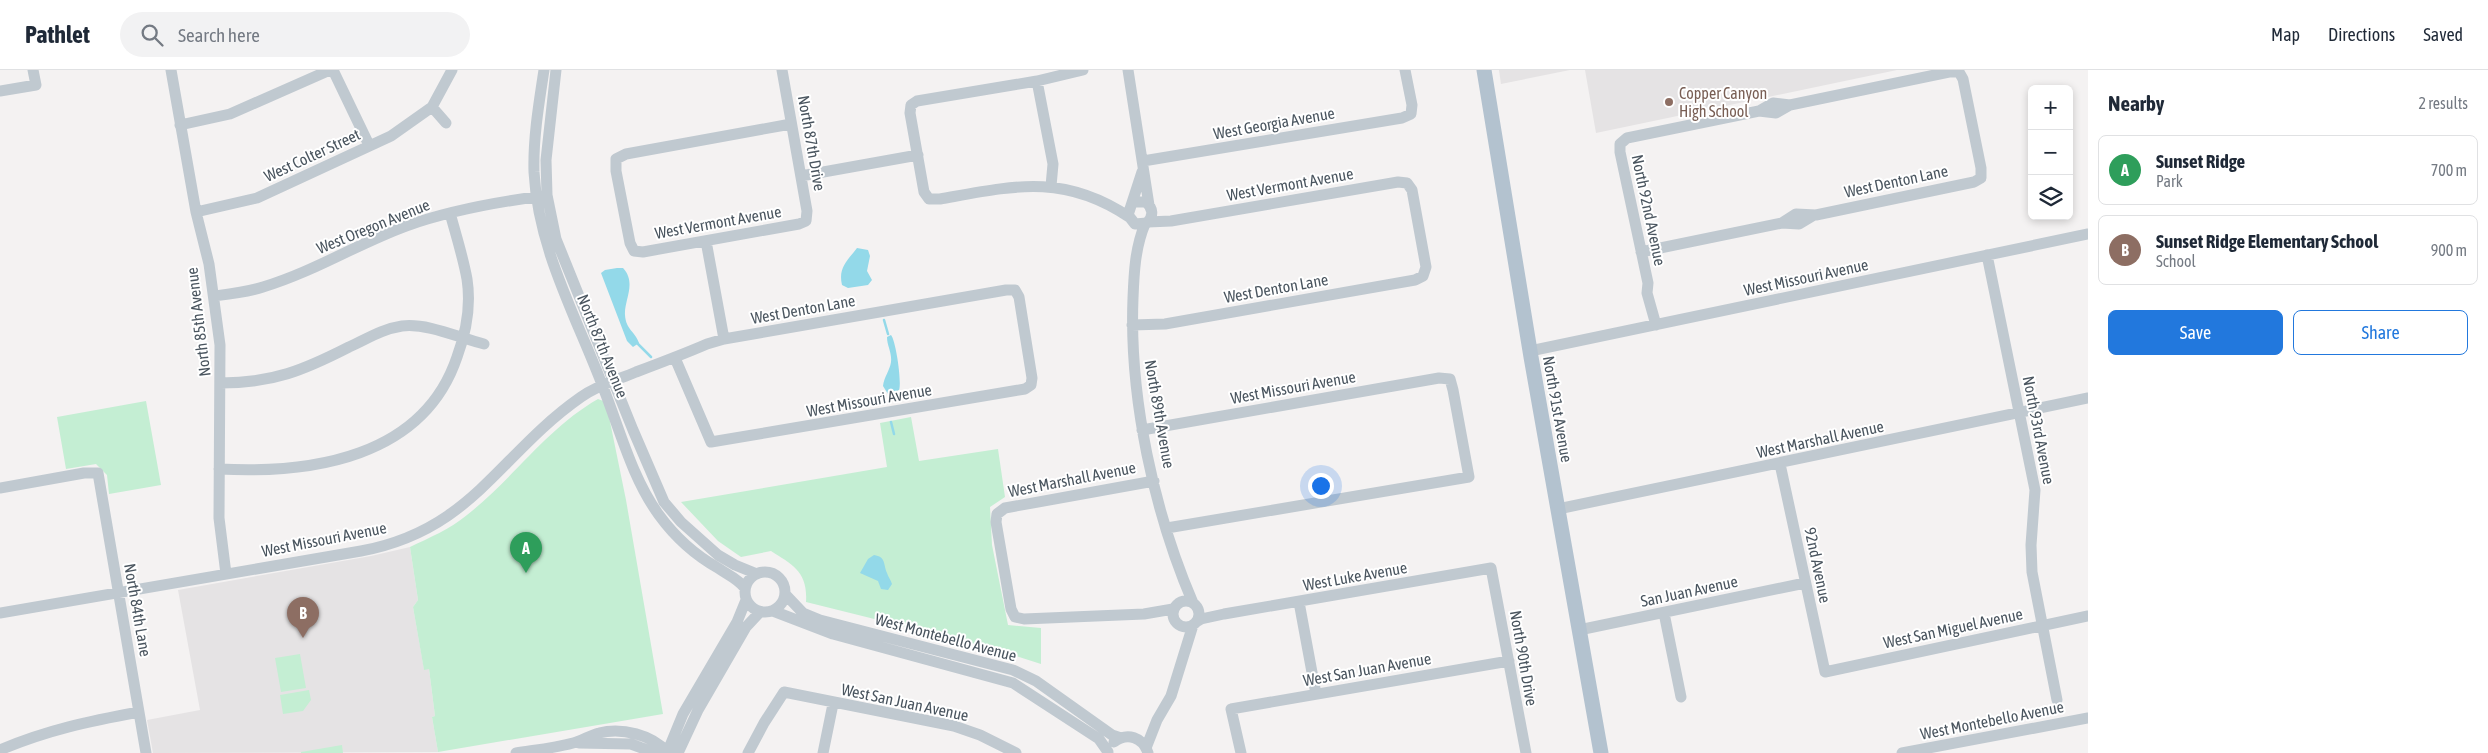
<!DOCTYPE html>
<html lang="en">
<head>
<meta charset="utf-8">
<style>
	:root { --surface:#fff; --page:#f2f2f3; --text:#1f2937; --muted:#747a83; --line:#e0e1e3; --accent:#2278dd }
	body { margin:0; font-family:"Asap Condensed",sans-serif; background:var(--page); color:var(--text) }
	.controls { position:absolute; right:15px; top:15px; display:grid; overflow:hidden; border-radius:8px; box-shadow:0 2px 8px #0003 }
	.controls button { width:45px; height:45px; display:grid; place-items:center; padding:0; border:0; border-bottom:1px solid var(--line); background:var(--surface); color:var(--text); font:25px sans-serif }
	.you { position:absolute; left:1320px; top:415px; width:18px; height:18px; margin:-12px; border:4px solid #fff; border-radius:50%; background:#1a73e8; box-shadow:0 0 0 8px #1a73e833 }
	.badge { display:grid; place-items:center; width:32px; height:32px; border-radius:50%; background:var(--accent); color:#fff; font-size:16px; font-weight:700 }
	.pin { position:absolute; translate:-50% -41px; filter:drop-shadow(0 1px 2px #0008) }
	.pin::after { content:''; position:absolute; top:26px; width:18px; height:15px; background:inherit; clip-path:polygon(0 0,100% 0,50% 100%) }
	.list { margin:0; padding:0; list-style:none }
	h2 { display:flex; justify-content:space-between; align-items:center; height:65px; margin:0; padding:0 20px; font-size:21px }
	h2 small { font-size:16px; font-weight:400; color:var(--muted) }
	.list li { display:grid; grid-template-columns:32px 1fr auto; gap:15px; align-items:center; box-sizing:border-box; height:70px; margin:0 10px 10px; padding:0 10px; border:1px solid var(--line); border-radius:8px }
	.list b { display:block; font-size:19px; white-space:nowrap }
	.list p { margin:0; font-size:16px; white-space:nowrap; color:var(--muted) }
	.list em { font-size:16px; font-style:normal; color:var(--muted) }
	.actions { display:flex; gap:10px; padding:15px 20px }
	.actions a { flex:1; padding:11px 0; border:1px solid var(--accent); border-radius:8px; text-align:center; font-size:18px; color:var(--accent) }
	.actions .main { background:var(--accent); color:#fff }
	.icon { flex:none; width:28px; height:28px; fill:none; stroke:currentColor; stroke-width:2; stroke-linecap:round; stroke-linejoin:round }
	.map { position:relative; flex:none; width:2088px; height:683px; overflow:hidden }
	header { display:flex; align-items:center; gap:30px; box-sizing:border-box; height:70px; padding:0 25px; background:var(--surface); border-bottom:1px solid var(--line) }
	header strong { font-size:24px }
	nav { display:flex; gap:28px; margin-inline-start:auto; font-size:18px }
	.search { width:350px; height:45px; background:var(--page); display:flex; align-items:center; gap:12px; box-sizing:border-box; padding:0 18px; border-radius:28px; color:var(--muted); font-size:19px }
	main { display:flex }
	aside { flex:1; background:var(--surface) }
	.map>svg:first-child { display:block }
	.education { fill:#e5e3e4 }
	.green { fill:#c4eed3 }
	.water { fill:#93d9e9 }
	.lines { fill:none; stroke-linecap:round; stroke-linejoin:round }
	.stream { stroke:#93d9e9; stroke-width:2.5 }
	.minor { stroke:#c0c9d0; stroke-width:11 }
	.major { stroke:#b3c2cf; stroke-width:15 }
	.education-dot { fill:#8d6e63; stroke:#fff; stroke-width:2 }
	.labels { text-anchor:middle; stroke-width:4; stroke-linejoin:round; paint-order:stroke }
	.education-label { font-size:16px; fill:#785e54; stroke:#fff; text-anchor:start }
	.street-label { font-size:16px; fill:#4a555f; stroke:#fff }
</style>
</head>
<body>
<header>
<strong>Pathlet</strong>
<div class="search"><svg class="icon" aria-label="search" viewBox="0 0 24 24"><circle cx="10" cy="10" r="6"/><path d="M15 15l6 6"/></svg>Search here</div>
<nav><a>Map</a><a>Directions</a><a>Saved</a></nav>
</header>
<main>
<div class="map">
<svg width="2088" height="683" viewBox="0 0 2088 683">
	<rect width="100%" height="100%" fill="#f4f2f2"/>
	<path class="education" d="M1499,0H1570L1501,14Z
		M1585,0H1897L1596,63Z
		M410,477L418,530L413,537L424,599H429L435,646L432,647L438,682L153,683L147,650L200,640L178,520L371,486Z"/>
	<path class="green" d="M598,329L606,332L626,430L663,644L438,682L432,647L435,646L429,599L424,600L413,537L418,530L410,477C429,468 450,459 467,445C513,409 547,358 598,329Z
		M146,331L161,415L109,424L107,405L96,394L66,399L57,347Z
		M911,347L919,391L998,379L1005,427L990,437L992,475L1008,555L1041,558V594L991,578L806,532C808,502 793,495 771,481L741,487L718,471L681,432L887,397L880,353Z
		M300,584L306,618L281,622L275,588Z
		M309,620L311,630L303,641L283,644L280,625Z
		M342,675L343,683H301V682Z"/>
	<path class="water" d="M857,178L868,180L870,186L867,201L872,210L868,215L848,218L842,215C838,198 847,191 857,178Z
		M617,198H623C637,213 624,230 625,245C626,260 635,261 639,273L633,277L627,271L601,203L605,200Z
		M891,265C896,271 902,313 899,320L888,324L883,316C884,307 890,300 891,292C892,282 887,276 887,267Z
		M874,485C886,487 883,493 887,503C888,507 891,510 892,514L888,520L881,519L878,511L860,503L868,489Z"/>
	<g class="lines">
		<path class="stream" d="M884,250L888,264
			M637,273L651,287
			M891,352L894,364"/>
		<path class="minor" d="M171,0L196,142L209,194L220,275L219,448L226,504
			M333,0L369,75
			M544,0C539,33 533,68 534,102C538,179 576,246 603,317C620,360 632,408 659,445C675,467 695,485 718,498C728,505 737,508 745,518
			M556,0L546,90L547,125L556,169L633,360L664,432L681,452L718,485L735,495L757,504
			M782,0L807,141L806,151L799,154L643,182L634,181L630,173L616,101V89L626,84L791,54
			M1083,0L1037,11L917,31L911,35L910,43L924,122L929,129H940C1013,116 1063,103 1129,147
			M1128,0L1149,135
			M1037,11L1053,94L1051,116
			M0,21L36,15L33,0
			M432,37L446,53
			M1759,41L1773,33L1790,35L1949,2H1959L1963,9L1981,98V108L1974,112L1816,145L1796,144L1782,153
			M180,55L230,44L330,0
			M1143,91L1402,48L1411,44L1412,35L1405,0
			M801,106L918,85
			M1134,132H1146C1153,138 1154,146 1147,153L1135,154L1128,145L1142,102
			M196,142L257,128L391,66L432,37L452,0
			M1145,154C1135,178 1134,203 1133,228C1129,328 1154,442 1193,533
			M706,171L724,269
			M1641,182L1782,153L1799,154L1814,145
			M1987,185L2035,420L2031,475L2032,502L2057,630
			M214,226C230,224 248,222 263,217C313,202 357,174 406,156C451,140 496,132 543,126
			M1132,255L1165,254L1415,210L1423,206L1426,197L1412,120L1407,113L1398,112L1171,151L1148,152
			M1656,255L1647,223L1648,213L1620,82V74L1627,68L1759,41L1776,43L1790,35
			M1530,281L2088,164
			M221,313C273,313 304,300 349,277C367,269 382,259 402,256C429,253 459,268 484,274
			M1142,360L1439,308L1450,309L1453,320L1469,407L1167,458
			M1780,394L1825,602L2088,546
			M219,399C311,404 423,388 457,287C466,263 471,235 467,209C463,187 456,165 450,143
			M1154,411L1005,438L997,444L996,452L1011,539L1015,547L1024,549L1144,544L1173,539
			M0,418L84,403H98L146,683
			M1558,439L2088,328
			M745 522a20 20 0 1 1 40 0a20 20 0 1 1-40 0Z
			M785,524L803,543L820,550L1013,600L1036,611L1112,665L1121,668
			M1173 544a13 13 0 1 1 26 0a13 13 0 1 1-26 0Z
			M1299,532L1316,624
			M773,541L833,564L1013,613L1099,669L1108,682
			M0,543L361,481C473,460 498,385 581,327C598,315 617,310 636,302C660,293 684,284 707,274L724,269L1006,220H1015L1019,227L1032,308L1031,315L1025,319L711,372L675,288
			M1664,543L1681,627
			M1196,552L1201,549L1224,544L1491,498L1526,683
			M1579,560L1805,513
			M1114,672C1127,662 1143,667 1148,683
			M579,673L631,674L655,683
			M1146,678L1157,650L1171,626L1193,555
			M0,680C47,660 90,651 139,642
			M516,683C535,680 555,678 573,673C582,671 590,665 599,663C622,657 652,665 667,682
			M667,683L683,644L737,552L746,530
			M678,683L698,640L746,557L760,542
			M748,683L764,653L784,622L954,656L980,665L1016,683
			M823,683L833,634
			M1241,683L1231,639L1509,591
			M1902,683L2088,648"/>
		<path class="major" d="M1484,0L1531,287L1601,683"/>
	</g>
	<circle class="education-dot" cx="1669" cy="32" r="5"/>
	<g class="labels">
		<g class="education-label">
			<text x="1679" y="29">Copper Canyon<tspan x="1679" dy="18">High School</tspan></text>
		</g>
		<g class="street-label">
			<text transform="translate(1274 53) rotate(-10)" y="6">West Georgia Avenue</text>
			<text transform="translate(812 73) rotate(80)" y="6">North 87th Drive</text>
			<text transform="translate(312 85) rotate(-25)" y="6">West Colter Street</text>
			<text transform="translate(1896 111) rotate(-12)" y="6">West Denton Lane</text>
			<text transform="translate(1290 114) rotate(-10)" y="6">West Vermont Avenue</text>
			<text transform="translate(1649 140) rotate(78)" y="6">North 92nd Avenue</text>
			<text transform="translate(718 152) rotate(-10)" y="6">West Vermont Avenue</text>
			<text transform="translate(373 156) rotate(-22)" y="6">West Oregon Avenue</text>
			<text transform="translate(1806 207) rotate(-12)" y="6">West Missouri Avenue</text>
			<text transform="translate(1276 218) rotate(-10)" y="6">West Denton Lane</text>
			<text transform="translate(803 239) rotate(-10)" y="6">West Denton Lane</text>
			<text transform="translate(198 252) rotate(-97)" y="6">North 85th Avenue</text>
			<text transform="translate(603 276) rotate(68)" y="6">North 87th Avenue</text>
			<text transform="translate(1293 317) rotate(-10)" y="6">West Missouri Avenue</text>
			<text transform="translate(869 330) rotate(-10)" y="6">West Missouri Avenue</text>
			<text transform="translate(1558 339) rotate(80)" y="6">North 91st Avenue</text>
			<text transform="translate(1160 344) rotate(80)" y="6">North 89th Avenue</text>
			<text transform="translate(2039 360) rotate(79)" y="6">North 93rd Avenue</text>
			<text transform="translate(1820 369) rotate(-12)" y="6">West Marshall Avenue</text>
			<text transform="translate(1072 409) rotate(-11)" y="6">West Marshall Avenue</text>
			<text transform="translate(324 469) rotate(-11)" y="6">West Missouri Avenue</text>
			<text transform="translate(1818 495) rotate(78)" y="6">92nd Avenue</text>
			<text transform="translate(1355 506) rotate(-10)" y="6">West Luke Avenue</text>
			<text transform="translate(1689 521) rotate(-12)" y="6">San Juan Avenue</text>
			<text transform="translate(138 540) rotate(80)" y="6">North 84th Lane</text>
			<text transform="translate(1953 558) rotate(-12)" y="6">West San Miguel Avenue</text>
			<text transform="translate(946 567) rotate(15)" y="6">West Montebello Avenue</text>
			<text transform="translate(1524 588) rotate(80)" y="6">North 90th Drive</text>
			<text transform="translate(1367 599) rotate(-10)" y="6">West San Juan Avenue</text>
			<text transform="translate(905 632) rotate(12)" y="6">West San Juan Avenue</text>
			<text transform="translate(1992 650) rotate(-11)" y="6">West Montebello Avenue</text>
		</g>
	</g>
</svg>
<div class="controls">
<button>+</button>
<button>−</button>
<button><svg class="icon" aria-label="layers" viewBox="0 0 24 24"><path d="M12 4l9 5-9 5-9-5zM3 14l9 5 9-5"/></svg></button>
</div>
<div class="you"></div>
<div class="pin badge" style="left:526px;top:503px;background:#2e9e5b">A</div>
<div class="pin badge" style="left:303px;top:568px;background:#8d6e63">B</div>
</div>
<aside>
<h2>Nearby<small>2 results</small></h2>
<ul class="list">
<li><span class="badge" style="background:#2e9e5b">A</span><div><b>Sunset Ridge</b><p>Park</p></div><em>700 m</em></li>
<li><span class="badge" style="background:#8d6e63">B</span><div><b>Sunset Ridge Elementary School</b><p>School</p></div><em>900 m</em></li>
</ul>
<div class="actions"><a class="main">Save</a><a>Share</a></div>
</aside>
</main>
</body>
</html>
